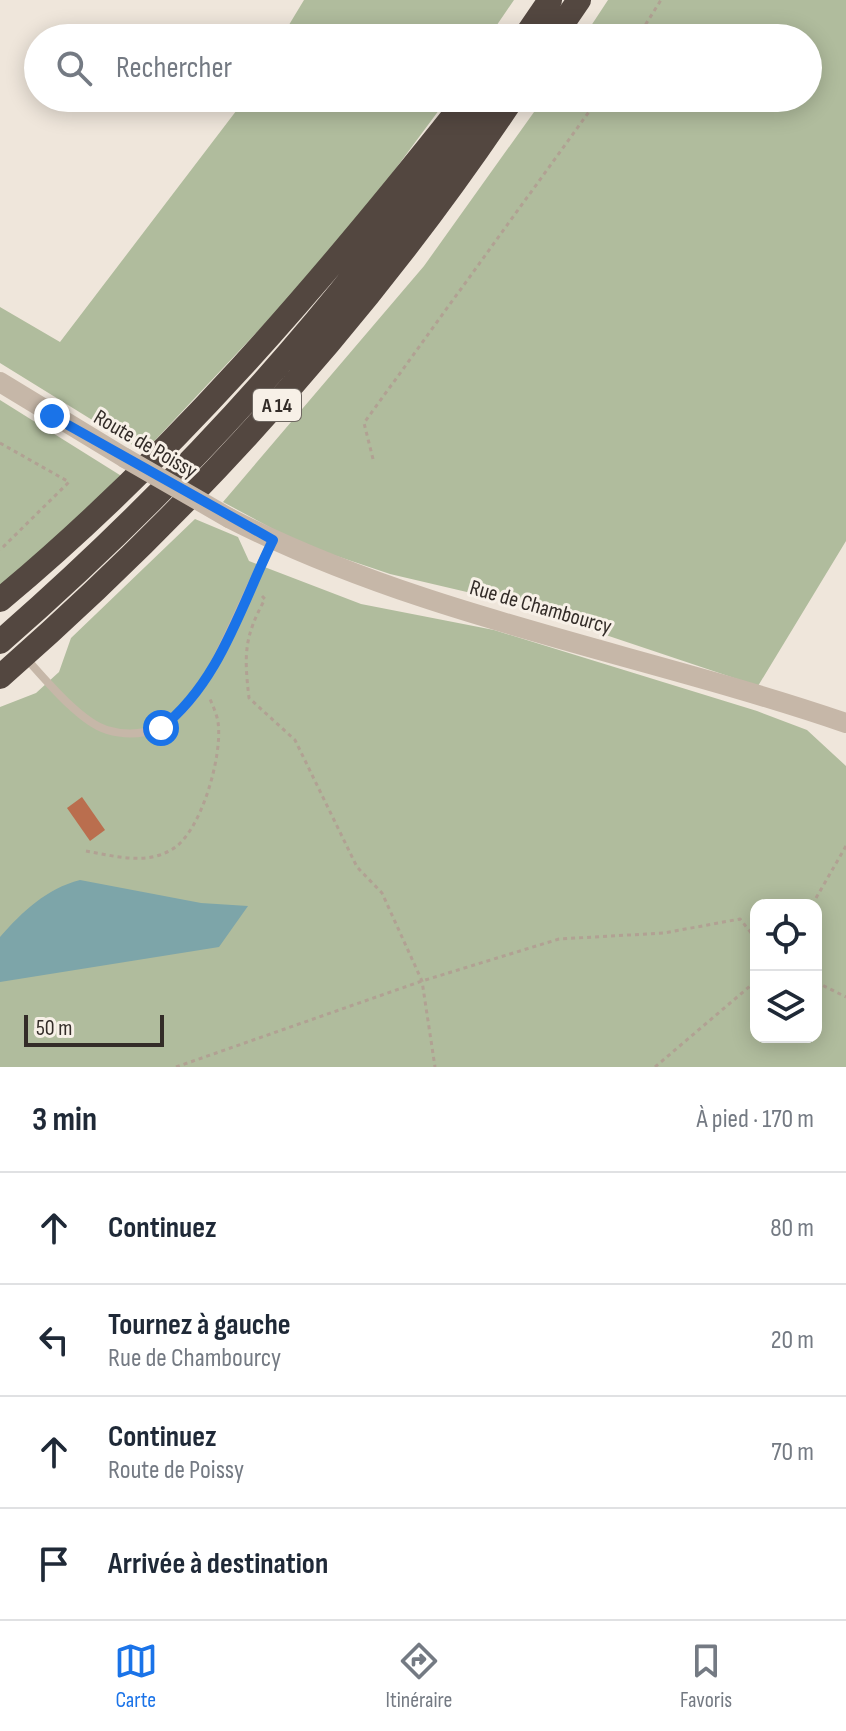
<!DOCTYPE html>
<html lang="fr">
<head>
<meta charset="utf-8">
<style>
	:root { --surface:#fff; --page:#f2f2f3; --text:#1f2937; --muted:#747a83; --line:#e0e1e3; --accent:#1a73e8 }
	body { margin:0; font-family:"Sofia Sans Condensed",sans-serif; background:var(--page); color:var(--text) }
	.controls { position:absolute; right:24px; bottom:24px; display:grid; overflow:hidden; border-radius:16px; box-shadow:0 4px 20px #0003 }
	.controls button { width:72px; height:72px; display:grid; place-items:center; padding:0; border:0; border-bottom:2px solid var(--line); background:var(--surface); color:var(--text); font:40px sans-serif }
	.scale { position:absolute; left:24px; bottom:20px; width:140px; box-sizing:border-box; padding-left:8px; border:4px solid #332c28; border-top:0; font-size:22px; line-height:28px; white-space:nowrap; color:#332c28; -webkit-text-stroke:6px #f7f0e7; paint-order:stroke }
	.stop { position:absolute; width:24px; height:24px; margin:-18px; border:6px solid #1a73e8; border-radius:50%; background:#fff }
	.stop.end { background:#1a73e8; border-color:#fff; box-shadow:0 2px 8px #0008 }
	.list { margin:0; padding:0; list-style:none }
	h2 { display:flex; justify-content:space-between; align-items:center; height:104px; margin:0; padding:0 32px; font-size:34px }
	h2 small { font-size:26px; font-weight:400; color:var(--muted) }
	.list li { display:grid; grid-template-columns:52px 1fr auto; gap:24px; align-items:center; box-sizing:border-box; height:112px; padding:0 32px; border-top:2px solid var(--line) }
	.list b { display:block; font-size:30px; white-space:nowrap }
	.list p { margin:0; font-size:26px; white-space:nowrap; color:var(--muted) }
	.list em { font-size:26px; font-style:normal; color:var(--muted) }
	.icon { flex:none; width:44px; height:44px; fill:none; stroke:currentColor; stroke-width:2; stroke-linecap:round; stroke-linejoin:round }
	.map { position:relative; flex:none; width:846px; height:1067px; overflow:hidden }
	.search { position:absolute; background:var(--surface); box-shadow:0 4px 20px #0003; left:24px; right:24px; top:24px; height:88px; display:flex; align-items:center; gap:20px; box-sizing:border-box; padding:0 28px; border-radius:44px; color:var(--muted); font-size:30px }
	.sheet { height:552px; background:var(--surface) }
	nav { display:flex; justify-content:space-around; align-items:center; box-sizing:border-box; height:112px; border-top:2px solid var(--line); background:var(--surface); font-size:22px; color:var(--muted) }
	nav a { display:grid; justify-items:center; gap:4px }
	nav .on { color:var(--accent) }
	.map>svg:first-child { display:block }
	.green { fill:#b0bc9d; fill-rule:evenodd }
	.water { fill:#7da5a9 }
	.building { fill:#ba6e4e }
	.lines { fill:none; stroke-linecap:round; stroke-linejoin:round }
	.path { stroke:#b1a193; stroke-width:3; stroke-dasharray:4 4; stroke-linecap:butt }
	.service { stroke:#c6b7a8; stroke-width:8 }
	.tertiary { stroke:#c6b7a8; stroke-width:20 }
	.motorway { stroke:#534740; stroke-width:24 }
	.tertiary-bridge { stroke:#c6b7a8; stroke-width:20 }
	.route { stroke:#1a73e8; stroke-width:10 }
	.labels { text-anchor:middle; stroke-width:6; stroke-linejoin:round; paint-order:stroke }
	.shield { fill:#f7f0e7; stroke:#6e6761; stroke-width:2 }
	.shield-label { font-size:20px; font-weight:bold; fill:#332c28 }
	.street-label { font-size:22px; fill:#332c28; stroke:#f7f0e7 }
</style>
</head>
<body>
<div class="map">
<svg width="846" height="1067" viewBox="0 0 846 1067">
	<rect width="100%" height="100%" fill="#efe6db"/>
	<path class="green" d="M304,0H514L488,38H281Z
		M608,0H846V541L758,686L501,600L390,574L301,544L223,502L424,266L544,98H808V38H583Z
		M246,98H448L339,245L144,452L0,363V307L60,342Z
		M0,400L123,477L0,587Z
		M195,519L238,537L249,561L361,604L494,630L757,711L807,730L846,766V1067H0V707L36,693L59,672L71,638ZM756,905H816V1037H756Z"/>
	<path class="water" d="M80,880L201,903L248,906L219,947L0,982V937C23,911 46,889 80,880Z"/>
	<path class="building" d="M82,797L105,830L90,841L67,808Z"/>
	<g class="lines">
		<path class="path" d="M637,38L661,0
			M0,443L69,482L0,550
			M373,459L364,423L599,98
			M262,596L265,599C244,637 244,655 249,698L295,740L357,867L382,893L422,981L435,1067
			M86,851C114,856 145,865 171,850C201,834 223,755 218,722C217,715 213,706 210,699
			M812,905L846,846
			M816,982L846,997
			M176,1067L422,981L559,939L664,933L740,919L756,939
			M655,1067L756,981"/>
		<path class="service" d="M25,657C44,678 80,722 107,730C179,751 209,675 233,624C246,596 259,568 272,541"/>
		<path class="tertiary" d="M0,382L125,458
			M229,518C422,617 642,653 846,723"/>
		<path class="motorway" d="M524,38L550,0
			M553,38L579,0
			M0,600C171,458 320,284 458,110
			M0,642C182,483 349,299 484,98
			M0,677C195,506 369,314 513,98"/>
		<path class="tertiary-bridge" d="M125,458L229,518"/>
	</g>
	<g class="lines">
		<path class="route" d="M52,416L273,540C241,605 220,682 161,728"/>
	</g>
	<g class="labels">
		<rect class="shield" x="253" y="389" width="48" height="32" rx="6"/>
		<g class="shield-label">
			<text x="277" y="412">A 14</text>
		</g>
		<g class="street-label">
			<text transform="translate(146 443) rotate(30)" y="8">Route de Poissy</text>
			<text transform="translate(541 606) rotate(16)" y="8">Rue de Chambourcy</text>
		</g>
	</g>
</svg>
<div class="controls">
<button><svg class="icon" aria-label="locate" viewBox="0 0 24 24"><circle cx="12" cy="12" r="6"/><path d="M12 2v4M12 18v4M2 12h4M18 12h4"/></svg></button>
<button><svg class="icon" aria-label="layers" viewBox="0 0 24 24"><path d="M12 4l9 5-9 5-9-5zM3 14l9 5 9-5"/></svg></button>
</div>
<div class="scale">50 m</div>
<div class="stop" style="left:161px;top:728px"></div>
<div class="stop end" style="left:52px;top:416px"></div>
<div class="search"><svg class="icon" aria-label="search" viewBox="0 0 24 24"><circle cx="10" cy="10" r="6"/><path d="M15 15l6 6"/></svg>Rechercher</div>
</div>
<section class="sheet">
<h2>3 min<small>À pied · 170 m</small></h2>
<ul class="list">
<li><svg class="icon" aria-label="ahead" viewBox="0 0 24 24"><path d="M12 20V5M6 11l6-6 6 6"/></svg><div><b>Continuez</b></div><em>80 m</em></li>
<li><svg class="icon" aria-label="left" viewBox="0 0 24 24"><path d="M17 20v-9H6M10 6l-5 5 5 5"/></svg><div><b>Tournez à gauche</b><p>Rue de Chambourcy</p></div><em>20 m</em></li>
<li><svg class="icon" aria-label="ahead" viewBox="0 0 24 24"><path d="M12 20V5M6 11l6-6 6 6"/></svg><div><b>Continuez</b><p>Route de Poissy</p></div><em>70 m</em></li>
<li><svg class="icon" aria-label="arrive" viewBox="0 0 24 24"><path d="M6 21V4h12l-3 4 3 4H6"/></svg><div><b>Arrivée à destination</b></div></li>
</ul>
</section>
<nav>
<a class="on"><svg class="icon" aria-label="map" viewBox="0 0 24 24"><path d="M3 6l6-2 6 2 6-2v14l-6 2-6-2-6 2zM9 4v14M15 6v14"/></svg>Carte</a>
<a><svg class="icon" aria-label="directions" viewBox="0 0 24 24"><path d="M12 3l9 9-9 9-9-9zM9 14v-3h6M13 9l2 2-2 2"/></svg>Itinéraire</a>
<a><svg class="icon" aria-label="saved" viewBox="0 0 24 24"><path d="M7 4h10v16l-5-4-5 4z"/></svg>Favoris</a>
</nav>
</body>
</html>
